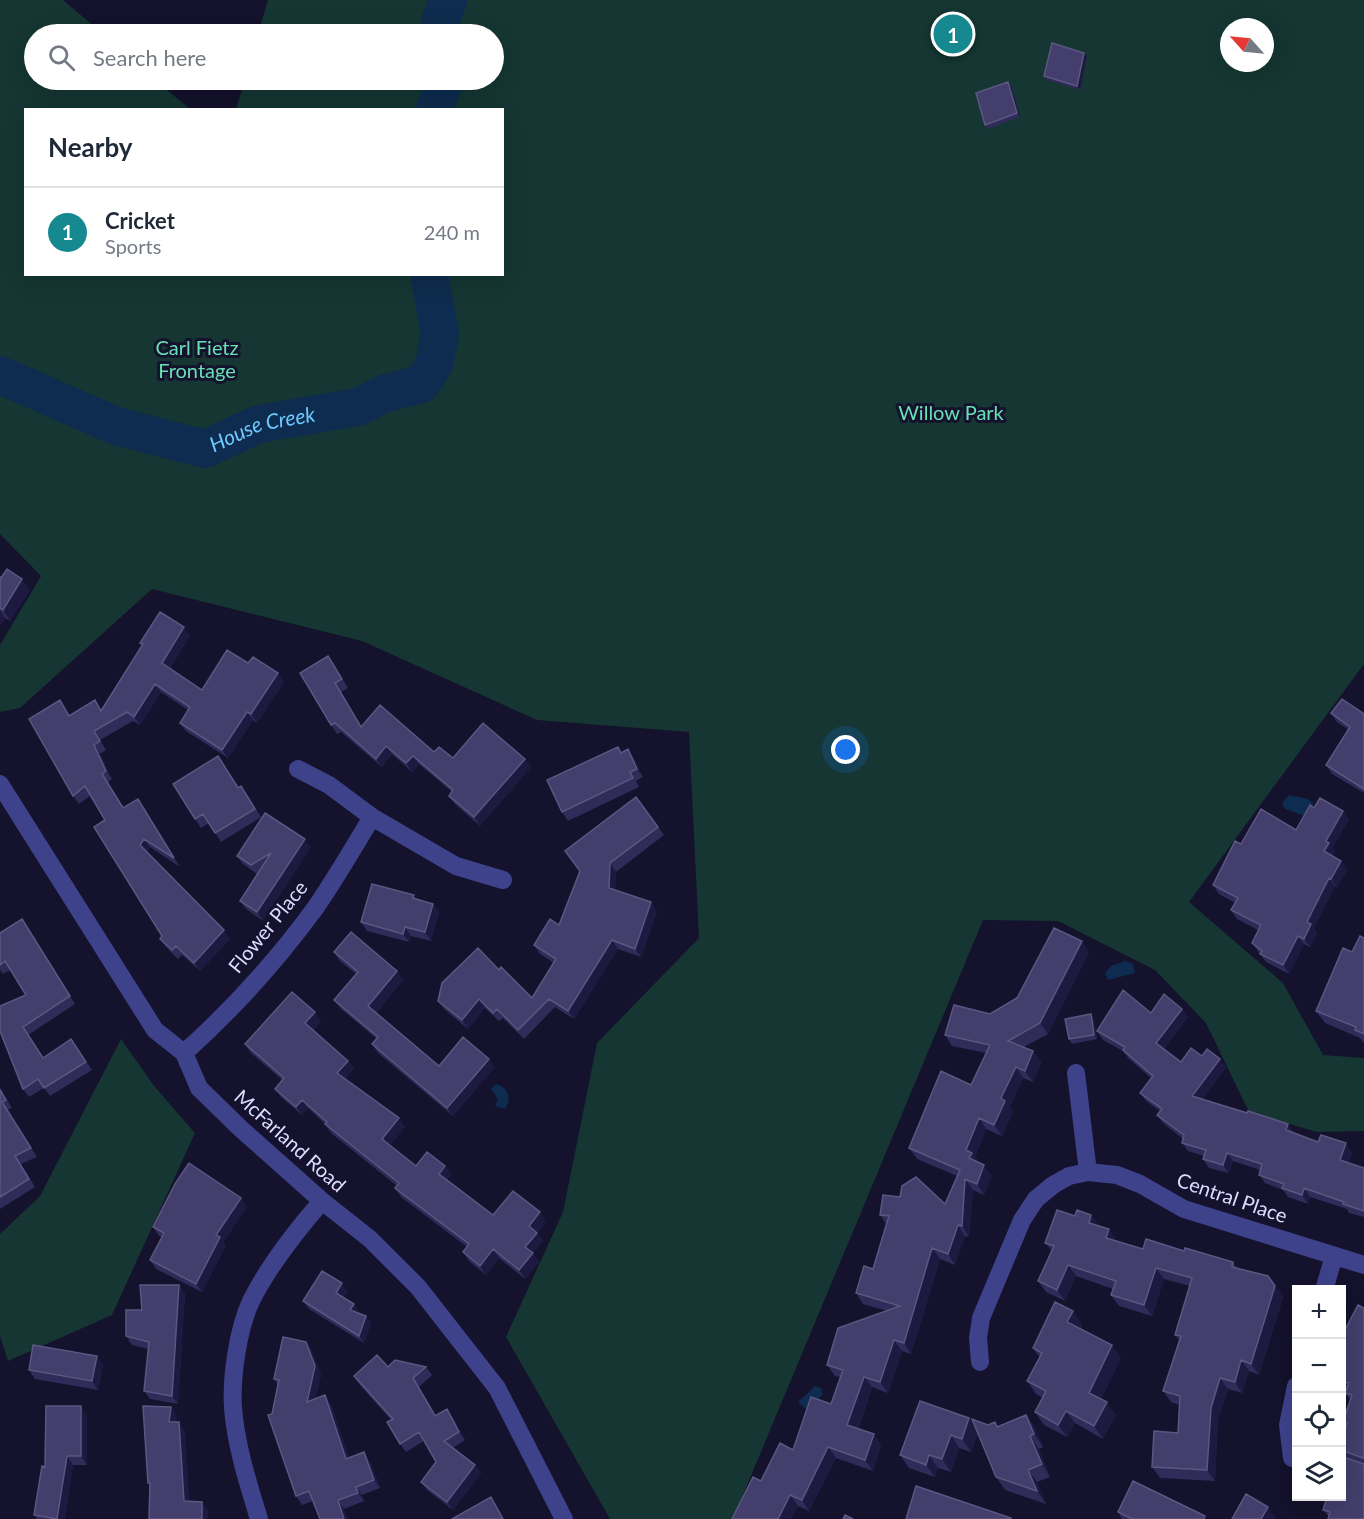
<!DOCTYPE html>
<html lang="en">
<head>
<meta charset="utf-8">
<style>
	:root { --surface:#fff; --page:#f6f6f7; --text:#1f2937; --muted:#747a83; --line:#e0e1e3; --accent:#168890 }
	body { margin:0; font-family:Lato,sans-serif; background:var(--page); color:var(--text) }
	.controls { position:absolute; right:18px; bottom:18px; display:grid; overflow:hidden; border-radius:0px; box-shadow:0 6px 24px #0002 }
	.controls button { width:54px; height:54px; display:grid; place-items:center; padding:0; border:0; border-bottom:2px solid var(--line); background:var(--surface); color:var(--text); font:30px sans-serif }
	.compass { position:absolute; left:1220px; top:18px; width:54px; height:54px; border-radius:50%; background:var(--surface); box-shadow:0 6px 24px #0002; rotate:297deg }
	.you { position:absolute; left:846px; top:750px; width:21px; height:21px; margin:-15px; border:4px solid #fff; border-radius:50%; background:#1a73e8; box-shadow:0 0 0 9px #1a73e833 }
	.badge { display:grid; place-items:center; width:39px; height:39px; border-radius:50%; background:var(--accent); color:#fff; font-size:20px; font-weight:700 }
	.pin { position:absolute; translate:-50% -50%; border:3px solid #fff; box-shadow:0 2px 6px #0006 }
	.list { margin:0; padding:0; list-style:none }
	h2 { display:flex; justify-content:space-between; align-items:center; height:78px; margin:0; padding:0 24px; font-size:26px }
	h2 small { font-size:20px; font-weight:400; color:var(--muted) }
	.list li { display:grid; grid-template-columns:39px 1fr auto; gap:18px; align-items:center; box-sizing:border-box; height:90px; padding:0 24px; border-top:2px solid var(--line) }
	.list b { display:block; font-size:22px; white-space:nowrap }
	.list p { margin:0; font-size:20px; white-space:nowrap; color:var(--muted) }
	.list em { font-size:20px; font-style:normal; color:var(--muted) }
	.icon { flex:none; width:33px; height:33px; fill:none; stroke:currentColor; stroke-width:2; stroke-linecap:round; stroke-linejoin:round }
	.map { position:relative; flex:none; width:1364px; height:1519px; overflow:hidden }
	.search { position:absolute; background:var(--surface); box-shadow:0 6px 24px #0002; left:24px; top:24px; width:480px; height:66px; display:flex; align-items:center; gap:15px; box-sizing:border-box; padding:0 21px; border-radius:33px; color:var(--muted); font-size:22px }
	.panel { position:absolute; background:var(--surface); box-shadow:0 6px 24px #0002; left:24px; top:108px; width:480px; height:168px; border-radius:0px }
	.map>svg:first-child { display:block }
	.green { fill:#153632; fill-rule:evenodd }
	.water { fill:#0e2c4f }
	.lines { fill:none; stroke-linecap:round; stroke-linejoin:round }
	.river { stroke:#0e2c4f; stroke-width:38 }
	.minor { stroke:#3e428b; stroke-width:18 }
	.wall { fill:#302b59 }
	.shaded-wall { fill:#1d1940 }
	.building { fill:#433e6b; stroke:#5b5782; stroke-width:1.5 }
	.labels { text-anchor:middle; stroke-width:6; stroke-linejoin:round; paint-order:stroke }
	.park-label { font-size:20px; fill:#68e0b6; stroke:#14122c }
	.street-label { font-size:20px; fill:#deddff; stroke:#14122c }
	.water-label { font-size:21px; font-style:italic; fill:#6dc9fe; stroke:#14122c }
</style>
</head>
<body>
<div class="map">
<svg width="1364" height="1519" viewBox="0 0 1364 1519">
	<rect width="100%" height="100%" fill="#14122c"/>
	<path class="green" d="M0,0H63L103,34H34V80H155L190,109L26,110V274H502V110L236,109L245,80H494V34H258L268,0H1364V664L1189,902L1283,983L1323,1055L1364,1058V1131L1317,1132L1249,1112L1206,1023L1155,970L1058,921L983,920L733,1519H610L506,1337L563,1212L597,1043L699,938L689,732L537,720L362,641L152,589L20,708L0,712V645L41,576L0,534ZM1229,27H1265V63H1229Z
		M121,1039L155,1087L195,1133L112,1315L8,1361L0,1336V1234L40,1196Z"/>
	<path class="water" d="M1289,795L1308,799L1313,803V809L1305,816L1285,809L1282,803Z
		M1125,961L1133,964L1135,973L1108,980L1105,973L1111,966Z
		M496,1084C509,1088 512,1099 505,1109L495,1106L498,1099L491,1089Z
		M815,1386L821,1388L823,1394L809,1409H806L799,1403V1401Z"/>
	<g class="lines">
		<g class="river">
			<path d="M440,34V22L448,0"/>
			<path d="M435,110L442,89V80"/>
			<path id="s1" d="M0,375L116,426L205,449L259,424L358,407L386,393L421,384L434,365L440,334L429,274"/>
		</g>
		<path class="minor" d="M298,769L329,785L372,817L456,866L503,880
			M0,784L155,1030L184,1053L199,1088L240,1128L322,1201L370,1239L418,1287L497,1388L564,1519
			M184,1053C232,1010 278,959 316,907C336,878 354,847 372,817
			M1076,1073L1088,1172
			M1324,1290L1334,1256
			M980,1362L978,1338L981,1318L1022,1220L1036,1199L1053,1185L1069,1176L1088,1172L1117,1175L1140,1184L1184,1209L1364,1265
			M1292,1458L1288,1425L1296,1386
			M259,1519C248,1483 236,1446 233,1408C231,1377 238,1329 251,1301C269,1265 296,1231 322,1201"/>
	</g>
	<path class="wall" d="M1084,53L1087,57L1080,90L1047,80L1044,76Z
		M1011,86L1020,117L988,129L985,125Z
		M0,577L30,590L10,621L5,618L0,626Z
		M190,636L170,668L202,690L248,663L284,682L257,723L253,720L228,758L186,731L180,723L188,710L161,692L140,725L133,721L100,740L106,750L100,754L112,779L108,782L124,808H144L180,867L150,847L147,852L230,939L200,971L182,955L178,959L166,947L160,939L162,936L105,820L91,795L79,804L73,796L66,709L70,715L101,710L142,645L140,643Z
		M334,665L348,688L341,692L361,727L453,758L525,759L531,767L480,826L455,804L449,796L452,792L419,764L412,772L392,754L382,767L341,732L337,734L331,725Z
		M1331,713L1364,714V793L1332,774L1326,765L1349,730L1337,722Z
		M622,752L634,758L643,777L636,781L639,787L568,821L562,812Z
		M218,756L239,787L247,794L261,817L221,842L209,823L201,828L195,819Z
		M636,797L664,835L616,872L615,890L657,911L641,957L618,949L574,1019L555,1007L524,1039L503,1018L499,1021L485,1008L468,1029L444,1009L438,1001L499,970L532,998L554,963L540,954L534,945L559,925Z
		M1314,808L1349,819L1332,848L1335,851L1332,856L1341,861L1347,870L1337,887L1335,886L1314,928L1317,933L1310,947L1304,944L1289,974L1266,962L1252,943L1258,930L1237,919L1231,910L1235,903L1219,894L1213,885L1241,844L1296,830Z
		M311,847L263,921L246,909L240,901L257,874L243,864L237,856Z
		M417,899L433,904L439,912L431,941L411,936L409,942L367,931L361,922Z
		M22,919L75,1004L28,1035L43,1058L71,1039L92,1070L50,1096L44,1088L29,1097L23,1089L0,1031L26,995L10,970L3,974L0,970V933Z
		M1364,938V1043L1360,1038L1325,1023L1316,1011L1352,952Z
		M334,952L403,980L376,1013L439,1066L495,1067L453,1116L378,1053L372,1044L377,1039L340,1008L334,1000L356,974L340,961Z
		M1089,952L1048,1034L1024,1047L1033,1051L1041,1062L1033,1082L1023,1078L1010,1107L1013,1112L1002,1136L986,1129L975,1157L978,1162L992,1176L984,1195L973,1190L969,1237L965,1236L955,1265L940,1259L911,1354L902,1351L888,1393L872,1387L858,1429L874,1434L881,1445L873,1471L836,1458L809,1511L798,1506L791,1519H732L761,1481L793,1450L831,1404L840,1377L835,1376L827,1365L887,1311L863,1304L856,1293L873,1269L886,1224L880,1215L945,1204L957,1176L917,1159L909,1148L971,1085L986,1053L952,1046L945,1035L990,1014Z
		M1182,1009L1188,1017L1164,1049L1181,1062L1202,1056L1226,1067L1202,1099L1288,1124L1294,1133L1318,1142L1352,1152L1348,1163L1364,1168V1217L1349,1213L1347,1209L1310,1197L1308,1204L1288,1197L1283,1190L1265,1183L1259,1175L1260,1170L1233,1161L1229,1173L1209,1168L1203,1159L1204,1156L1188,1151L1182,1143L1183,1139L1163,1123L1157,1115L1160,1111L1146,1101L1140,1093L1151,1078L1129,1059L1123,1051L1103,1040L1097,1031L1151,1013Z
		M1094,1018L1097,1039L1072,1044L1069,1039Z
		M321,1021L313,1030L348,1061L354,1069L345,1079L405,1127L390,1145L416,1166H445L451,1174L447,1180L493,1215L546,1221L537,1233L543,1241L533,1253L539,1262L525,1279L499,1258L486,1275L469,1261L463,1252L467,1247L401,1197L395,1188L397,1186L331,1133L325,1124L308,1108L302,1115L281,1097L275,1089L282,1080L251,1053L245,1044Z
		M0,1088L12,1108L7,1110L37,1157L21,1164L35,1187L0,1209Z
		M247,1207L223,1242L226,1245L202,1292L156,1269L150,1260L162,1237L159,1236L153,1227Z
		M1091,1215L1099,1226L1109,1229L1116,1241L1143,1249L1184,1251L1233,1262L1237,1268L1275,1286L1283,1297L1259,1375L1249,1371L1242,1393L1228,1389L1218,1419L1215,1481L1160,1478L1152,1467L1178,1433L1179,1405L1171,1402L1163,1391L1179,1340L1175,1335L1190,1286L1164,1279L1152,1316L1119,1306L1111,1295L1113,1289L1076,1276L1065,1301L1046,1292L1038,1281L1052,1251L1045,1243L1075,1216Z
		M179,1285L185,1293L178,1404L150,1399L144,1391L148,1349L132,1345L126,1336L142,1310Z
		M348,1291L343,1298L354,1304L359,1312L358,1313L366,1316L371,1323L364,1343L309,1309L303,1301Z
		M1364,1308V1519L1329,1517L1323,1510L1341,1497L1345,1459L1341,1454V1439L1346,1426L1343,1422L1351,1401L1345,1393L1346,1391L1341,1389V1342Z
		M1082,1324L1080,1329L1121,1358L1101,1399L1116,1415L1103,1439L1075,1423L1067,1437L1044,1425L1035,1412L1043,1398L1036,1394L1027,1381L1040,1358L1033,1348Z
		M306,1342L312,1351L321,1375L315,1399L331,1404L349,1458L370,1461L380,1488L362,1495L364,1501L344,1509L313,1501L302,1505L296,1496L272,1414L278,1385L274,1379Z
		M103,1365L98,1390L35,1379L29,1370Z
		M388,1367H426L432,1375L419,1387L436,1415L453,1418L465,1440L453,1448L475,1465L481,1473L453,1510L427,1490L421,1482L436,1462L424,1441L406,1452L400,1444L391,1420L360,1385L354,1376Z
		M87,1415V1465H73L65,1519H37L34,1515L45,1467Z
		M1026,1415L1035,1428L1043,1447L1039,1449L1050,1477L1037,1482L1046,1504L1005,1490L996,1477L978,1433L971,1452L959,1448L951,1472L938,1468L935,1477L909,1468L900,1455L969,1418L974,1425H988L995,1422L998,1427Z
		M1118,1512L1207,1519H1122Z"/>
	<path class="shaded-wall" d="M1084,53L1087,57L1080,90L1077,86Z
		M1008,82L1011,86L1020,117L1017,113Z
		M22,579L30,590L10,621L3,610Z
		M0,610L5,618L0,626Z
		M184,627L190,636L168,671L162,663Z
		M278,673L284,682L257,723L251,714Z
		M335,683L341,692L367,736L361,727Z
		M155,684L161,692L140,725L134,717Z
		M247,712L253,720L228,758L222,750Z
		M94,745L100,754L112,779L106,771Z
		M386,746L392,754L382,767L376,759Z
		M628,749L634,758L643,777L637,769Z
		M413,756L419,764L412,772L406,763Z
		M525,759L531,767L480,826L474,817Z
		M138,799L144,808L180,867L174,858Z
		M1343,811L1349,819L1332,848L1335,851L1330,860L1324,851L1326,841Z
		M144,839L150,847L146,853L140,845Z
		M305,839L311,847L263,921L257,912Z
		M1341,861L1347,870L1337,887L1331,879Z
		M610,863L616,872L615,896L609,888Z
		M1329,878L1335,886L1314,928L1317,933L1310,947L1304,939L1307,922Z
		M651,902L657,911L641,957L635,949Z
		M433,904L439,912L431,941L425,932Z
		M22,919L28,927L75,1004L70,996Z
		M405,927L411,936L409,942L403,934Z
		M224,930L230,939L200,971L194,963Z
		M1298,936L1304,944L1289,974L1283,965Z
		M612,940L618,949L574,1019L568,1011Z
		M1082,941L1089,952L1048,1034L1040,1023Z
		M397,971L403,980L374,1015L368,1006Z
		M479,999L485,1008L468,1029L462,1020Z
		M1182,1009L1188,1017L1162,1051L1156,1043Z
		M315,1012L321,1021L311,1031L305,1023Z
		M1091,1014L1094,1018L1097,1039L1094,1035Z
		M1033,1051L1041,1062L1033,1082L1025,1071Z
		M489,1059L495,1067L453,1116L447,1108Z
		M1220,1059L1226,1067L1198,1105L1192,1096Z
		M348,1061L354,1069L343,1081L337,1073Z
		M1016,1067L1023,1078L1010,1107L1013,1112L1002,1136L994,1125L1001,1098Z
		M302,1100L308,1108L302,1115L296,1107Z
		M399,1118L405,1127L388,1148L382,1139Z
		M979,1118L986,1129L975,1158L979,1164L969,1158L966,1150Z
		M1288,1124L1294,1133L1286,1130Z
		M1346,1143L1352,1152L1346,1169L1340,1160Z
		M1227,1153L1233,1161L1229,1173L1223,1165Z
		M984,1165L992,1176L984,1195L977,1184Z
		M445,1166L451,1174L445,1182L439,1174Z
		M965,1179L973,1190L969,1237L962,1226Z
		M1304,1188L1310,1197L1308,1204L1302,1195Z
		M241,1198L247,1207L223,1242L226,1245L202,1292L196,1284L216,1235Z
		M540,1212L546,1221L535,1235L529,1226Z
		M1091,1215L1099,1226L1089,1223Z
		M958,1225L965,1236L955,1265L948,1254Z
		M1109,1229L1116,1240L1114,1249L1106,1238Z
		M537,1233L543,1241L531,1255L525,1247Z
		M932,1248L940,1259L911,1354L904,1343Z
		M493,1249L499,1258L486,1275L480,1266Z
		M533,1253L539,1262L525,1279L519,1270Z
		M1068,1265L1076,1276L1065,1301L1057,1290Z
		M1156,1268L1164,1279L1152,1316L1144,1305Z
		M342,1283L348,1291L341,1301L336,1293Z
		M179,1285L185,1293L178,1404L172,1396Z
		M1275,1286L1283,1297L1259,1375L1251,1364Z
		M354,1304L359,1312L355,1318L350,1310Z
		M1073,1311L1082,1324L1076,1335L1067,1322Z
		M366,1316L371,1323L364,1343L359,1336Z
		M894,1340L902,1351L888,1393L880,1382Z
		M306,1342L312,1351L321,1375L313,1410L307,1402Z
		M1112,1345L1121,1358L1098,1405L1089,1393Z
		M97,1356L103,1365L98,1390L92,1381Z
		M1241,1360L1249,1371L1242,1393L1235,1382Z
		M864,1377L872,1387L855,1436L847,1425Z
		M413,1378L419,1387L441,1424L435,1416Z
		M1220,1378L1228,1389L1218,1419L1215,1481L1207,1470L1211,1408Z
		M325,1395L331,1404L352,1467L346,1459Z
		M1107,1402L1116,1415L1103,1439L1094,1426Z
		M81,1406L87,1415V1465L81,1456Z
		M171,1407L177,1415L175,1431L169,1422Z
		M447,1409L453,1418L465,1440L459,1432Z
		M1066,1411L1075,1423L1067,1437L1058,1425Z
		M1026,1415L1035,1428L1043,1447L1034,1434Z
		M969,1418L978,1431L971,1452L962,1439Z
		M179,1422L185,1430L190,1510L184,1501Z
		M874,1434L881,1445L873,1471L865,1460Z
		M951,1435L959,1448L951,1472L942,1459Z
		M1030,1436L1039,1449L1050,1477L1042,1464Z
		M828,1447L836,1458L809,1511L802,1500Z
		M364,1452L370,1461L380,1488L374,1480Z
		M929,1455L938,1468L935,1477L926,1465Z
		M67,1456L73,1465L65,1519H57Z
		M475,1465L481,1473L453,1510L447,1502Z
		M1028,1470L1037,1482L1046,1504L1037,1491Z
		M356,1487L362,1495L364,1501L358,1493Z
		M790,1495L798,1506L791,1519H778Z
		M338,1500L344,1509L348,1519H344Z
		M202,1502L208,1510V1519H202Z
		M1268,1507L1276,1519H1261Z"/>
	<path class="building" d="M1052,43L1084,53L1077,86L1044,76Z
		M1008,82L1017,113L985,125L976,93Z
		M7,569L22,579L3,610L0,608V577L1,578Z
		M160,612L184,627L162,663L202,690L227,650L248,663L253,657L278,673L251,714L247,712L222,750L180,723L190,707L155,684L134,717L127,712L94,731L100,741L94,745L106,771L102,774L123,808L138,799L174,858L144,839L140,845L224,930L194,963L176,946L172,950L160,939L162,936L94,827L105,820L85,786L73,796L29,719L60,700L69,716L95,700L101,711L143,644L140,643Z
		M328,656L342,679L335,683L361,727L380,705L434,752L439,747L453,758L483,723L525,759L474,817L449,796L453,790L413,756L406,763L386,746L376,759L335,723L331,725L300,673Z
		M1342,699L1364,714V789L1326,765L1350,727L1331,713Z
		M618,747L621,753L628,749L637,769L630,772L633,778L562,812L547,780Z
		M218,756L238,788L241,786L255,809L215,833L203,814L195,819L173,784Z
		M636,797L658,827L610,863L609,888L651,902L635,949L612,940L568,1011L549,999L518,1030L497,1009L493,1013L479,999L462,1020L438,1001L442,983L478,948L499,970L501,967L532,998L556,959L534,945L550,919L559,925L580,871L565,851Z
		M1320,798L1343,811L1326,841L1329,843L1324,851L1341,861L1331,879L1329,878L1307,922L1311,924L1304,939L1298,936L1283,965L1260,954L1262,951L1252,943L1261,925L1231,910L1238,898L1213,885L1235,841L1241,844L1261,809L1296,830L1310,805L1314,808Z
		M265,813L305,839L257,912L240,901L271,853L251,865L237,856Z
		M372,884L414,895L413,898L433,904L425,932L405,927L403,934L361,922Z
		M22,919L70,996L23,1027L43,1058L71,1039L86,1062L44,1088L38,1079L23,1089L0,1031V1006L26,995L5,961L0,965V933Z
		M1054,928L1082,941L1040,1023L1008,1041L1033,1051L1025,1071L1016,1067L1001,1098L1005,1101L994,1125L979,1118L966,1150L972,1153L969,1158L984,1165L977,1184L965,1179L962,1226L958,1225L948,1254L932,1248L904,1343L894,1340L880,1382L864,1377L847,1425L874,1434L865,1460L828,1447L802,1500L790,1495L778,1519H732L753,1477L761,1481L780,1443L793,1450L811,1397L831,1404L843,1370L827,1365L838,1328L900,1306L856,1293L864,1266L873,1269L889,1216L880,1215L883,1195L900,1197L902,1186L916,1177L945,1204L960,1170L909,1148L941,1071L971,1085L990,1045L945,1035L954,1005L990,1014L1017,998Z
		M351,932L397,971L368,1006L439,1066L463,1037L489,1059L447,1108L372,1044L378,1037L334,1000L358,972L334,952Z
		M1360,936L1364,938V1034L1355,1030L1356,1027L1316,1011L1343,948L1352,952Z
		M1123,990L1151,1013L1164,994L1182,1009L1156,1043L1181,1062L1191,1048L1202,1056L1207,1049L1220,1059L1192,1096L1247,1113L1248,1111L1288,1124L1286,1130L1318,1142L1321,1135L1346,1143L1340,1160L1364,1168V1211L1343,1204L1344,1202L1304,1188L1302,1195L1282,1188L1284,1184L1259,1175L1262,1164L1227,1153L1223,1165L1203,1159L1206,1150L1182,1143L1184,1135L1157,1115L1162,1109L1140,1093L1153,1076L1123,1050L1125,1047L1097,1031Z
		M292,992L315,1012L305,1023L348,1061L337,1073L399,1118L382,1139L416,1166L427,1152L445,1166L439,1174L493,1215L513,1191L540,1212L529,1226L537,1233L525,1247L533,1253L519,1270L493,1249L480,1266L463,1252L469,1244L395,1188L399,1183L325,1124L327,1122L302,1100L296,1107L275,1089L284,1078L245,1044Z
		M1091,1014L1094,1035L1069,1039L1065,1019Z
		M0,1090L6,1100L2,1102L31,1148L15,1156L29,1179L0,1197Z
		M189,1163L241,1198L216,1235L220,1237L196,1284L150,1260L164,1233L153,1227L175,1184Z
		M1057,1210L1075,1216L1077,1210L1091,1215L1089,1223L1109,1229L1106,1238L1143,1249L1146,1239L1184,1251L1185,1248L1233,1262L1232,1267L1268,1276L1275,1286L1251,1364L1241,1360L1235,1382L1220,1378L1211,1408L1207,1470L1152,1467L1154,1431L1178,1433L1180,1396L1163,1391L1181,1336L1175,1335L1192,1278L1156,1268L1144,1305L1111,1295L1116,1281L1068,1265L1057,1290L1038,1281L1054,1246L1045,1243Z
		M322,1271L342,1283L336,1293L354,1304L350,1310L366,1316L359,1336L303,1301Z
		M140,1285H179L172,1396L144,1391L149,1342L126,1336V1310H142Z
		M1055,1302L1073,1311L1067,1322L1112,1345L1089,1393L1107,1402L1094,1426L1066,1411L1058,1425L1035,1412L1046,1391L1027,1381L1042,1353L1033,1348Z
		M1358,1305L1364,1308V1455L1363,1458L1341,1450V1439L1347,1423L1343,1422L1352,1395L1345,1393L1349,1383L1341,1381V1342L1346,1328Z
		M283,1337L306,1342L315,1366L307,1402L325,1395L346,1459L364,1452L374,1480L356,1487L358,1493L338,1500L344,1519H320L309,1491L296,1496L268,1415L272,1414L279,1380L274,1379Z
		M33,1345L97,1356L92,1381L29,1370Z
		M377,1355L388,1367L395,1360L426,1367L413,1378L435,1416L447,1409L459,1432L444,1441L475,1465L447,1502L421,1482L436,1462L419,1432L400,1444L387,1422L393,1419L354,1376Z
		M920,1401L969,1418L962,1439L951,1435L942,1459L929,1455L926,1465L900,1455Z
		M46,1406H81V1456H67L57,1519L34,1515L42,1466L45,1467Z
		M143,1406L171,1407L169,1422H179L184,1501L202,1502V1519H149L150,1483H148Z
		M1026,1415L1034,1434L1030,1436L1042,1464L1028,1470L1037,1491L996,1477L972,1419L988,1425L995,1422L997,1427Z
		M1346,1458L1364,1464V1519H1328L1330,1512L1323,1510L1327,1497H1341V1472Z
		M1133,1481L1205,1516L1204,1519H1132L1118,1512Z
		M916,1486L1011,1518V1519H906Z
		M1246,1494L1268,1507L1261,1519H1232Z
		M491,1497L503,1519H452Z
		M845,1515L853,1519H843Z"/>
	<g class="labels">
		<g class="park-label">
			<text x="197" y="355">Carl Fietz<tspan x="197" dy="23">Frontage</tspan></text>
			<text x="951" y="420">Willow Park</text>
		</g>
		<g class="street-label">
			<text transform="translate(268 927) rotate(-51)" y="7">Flower Place</text>
			<text transform="translate(290 1141) rotate(42)" y="7">McFarland Road</text>
			<text transform="translate(1232 1198) rotate(19)" y="7">Central Place</text>
		</g>
		<g class="water-label">
			<text dy="7" stroke="none"><textPath href="#s1" startOffset="280">House Creek</textPath></text>
		</g>
	</g>
</svg>
<div class="controls">
<button>+</button>
<button>−</button>
<button><svg class="icon" aria-label="locate" viewBox="0 0 24 24"><circle cx="12" cy="12" r="6"/><path d="M12 2v4M12 18v4M2 12h4M18 12h4"/></svg></button>
<button><svg class="icon" aria-label="layers" viewBox="0 0 24 24"><path d="M12 4l9 5-9 5-9-5zM3 14l9 5 9-5"/></svg></button>
</div>
<svg class="compass" viewBox="-18 -18 36 36"><path d="M0-13l5 13h-10z" fill="#e53935"/><path d="M0 13l5-13h-10z" fill="#747a83"/></svg>
<div class="you"></div>
<div class="pin badge" style="left:953px;top:34px">1</div>
<div class="search"><svg class="icon" aria-label="search" viewBox="0 0 24 24"><circle cx="10" cy="10" r="6"/><path d="M15 15l6 6"/></svg>Search here</div>
<section class="panel">
<h2>Nearby<small></small></h2>
<ul class="list">
<li><span class="badge">1</span><div><b>Cricket</b><p>Sports</p></div><em>240 m</em></li>
</ul>
</section>
</div>
</body>
</html>
